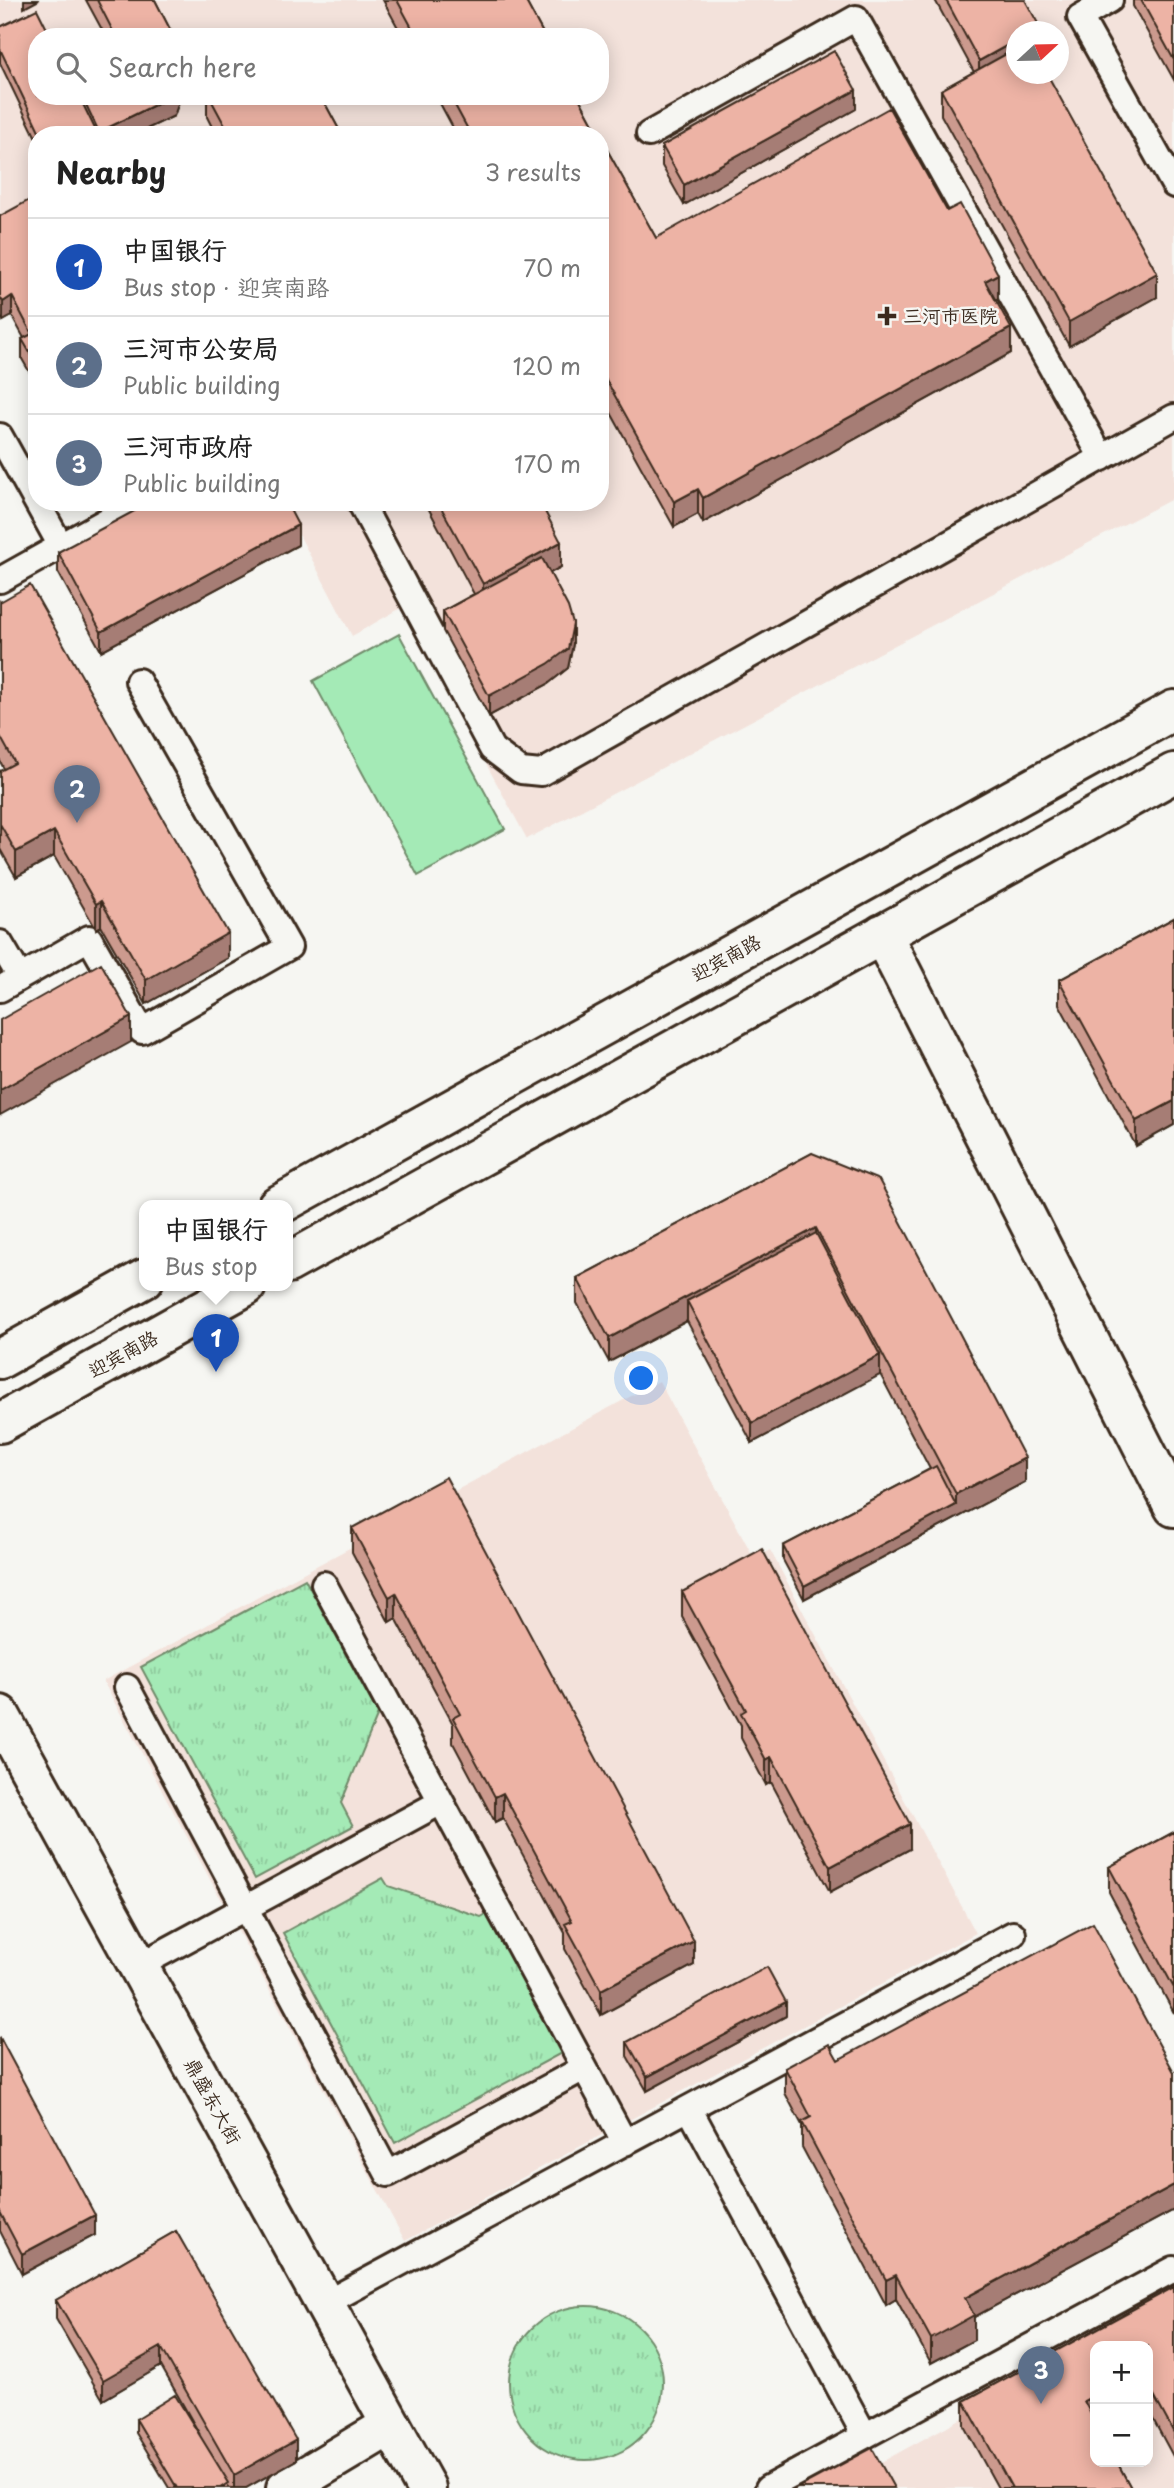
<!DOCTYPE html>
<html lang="en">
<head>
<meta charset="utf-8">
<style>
	:root { --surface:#fff; --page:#f2f2f2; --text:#222; --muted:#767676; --line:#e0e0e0; --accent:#0f766e }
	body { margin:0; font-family:"Playpen Sans","LXGW WenKai TC",sans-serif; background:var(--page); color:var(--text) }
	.controls { position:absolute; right:21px; bottom:21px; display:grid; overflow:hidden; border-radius:14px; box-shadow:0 4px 18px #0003 }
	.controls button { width:63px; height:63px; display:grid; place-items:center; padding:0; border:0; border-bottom:2px solid var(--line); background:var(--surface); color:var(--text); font:35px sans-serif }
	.compass { position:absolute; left:1006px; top:21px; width:63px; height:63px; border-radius:50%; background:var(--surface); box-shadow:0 4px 18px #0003; rotate:68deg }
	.you { position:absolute; left:642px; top:1379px; width:24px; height:24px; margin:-18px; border:5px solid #fff; border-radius:50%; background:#1a73e8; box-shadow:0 0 0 10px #1a73e833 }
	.badge { display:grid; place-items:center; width:46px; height:46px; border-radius:50%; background:var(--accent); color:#fff; font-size:23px; font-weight:700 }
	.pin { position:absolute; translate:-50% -58px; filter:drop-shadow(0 2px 4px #0008) }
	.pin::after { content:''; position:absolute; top:37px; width:24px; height:21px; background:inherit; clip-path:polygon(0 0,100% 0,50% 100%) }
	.popup { position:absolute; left:139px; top:1200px; width:154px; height:91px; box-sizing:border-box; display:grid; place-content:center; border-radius:14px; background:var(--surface); filter:drop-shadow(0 2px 5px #0005); font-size:23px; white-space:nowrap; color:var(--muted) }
	.popup b { font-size:26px; color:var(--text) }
	.popup::after { content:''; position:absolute; left:50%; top:100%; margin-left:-14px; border:14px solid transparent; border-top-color:var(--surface) }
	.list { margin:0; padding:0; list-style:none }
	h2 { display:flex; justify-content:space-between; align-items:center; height:91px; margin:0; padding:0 28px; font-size:30px }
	h2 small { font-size:23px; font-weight:400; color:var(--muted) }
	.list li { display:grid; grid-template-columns:46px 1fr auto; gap:21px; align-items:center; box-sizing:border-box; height:98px; padding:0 28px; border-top:2px solid var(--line) }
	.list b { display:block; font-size:26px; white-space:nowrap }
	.list p { margin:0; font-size:23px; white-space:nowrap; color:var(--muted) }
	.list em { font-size:23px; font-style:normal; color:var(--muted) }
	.icon { flex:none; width:38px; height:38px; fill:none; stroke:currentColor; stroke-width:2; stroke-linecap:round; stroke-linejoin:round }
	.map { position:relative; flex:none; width:1174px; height:2488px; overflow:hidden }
	.search { position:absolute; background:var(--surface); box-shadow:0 4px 18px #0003; left:28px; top:28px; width:581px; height:77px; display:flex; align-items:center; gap:18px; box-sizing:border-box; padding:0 24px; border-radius:28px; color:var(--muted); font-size:26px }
	.panel { position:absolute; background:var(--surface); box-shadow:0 4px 18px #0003; left:28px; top:126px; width:581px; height:385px; border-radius:28px }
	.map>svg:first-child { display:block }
	.built { fill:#f3e2db; fill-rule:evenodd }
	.grass { fill:url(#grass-tufts); stroke:#708a6a; stroke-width:2 }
	.pitch { fill:#a4eab6; stroke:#708a6a; stroke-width:2 }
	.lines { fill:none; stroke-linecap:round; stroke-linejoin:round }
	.lane-casing { stroke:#3b2a1e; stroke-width:30 }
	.street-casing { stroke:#3b2a1e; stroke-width:44 }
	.secondary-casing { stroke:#3b2a1e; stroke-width:44 }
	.lane { stroke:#f6f6f2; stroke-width:24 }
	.street { stroke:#f6f6f2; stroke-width:38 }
	.secondary { stroke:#f6f6f2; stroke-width:38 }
	.wall { fill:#cc9a8e; stroke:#3b2a1e; stroke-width:2 }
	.shaded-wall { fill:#a67d74; stroke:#3b2a1e; stroke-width:2 }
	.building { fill:#edb3a5; stroke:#3b2a1e; stroke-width:2 }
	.poi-dot { fill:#3b2a1e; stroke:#f6f6f2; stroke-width:2.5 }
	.labels { text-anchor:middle; stroke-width:5; stroke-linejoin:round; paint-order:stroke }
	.poi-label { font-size:19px; fill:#3b2a1e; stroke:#f6f6f2; text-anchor:start }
	.street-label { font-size:19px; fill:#3b2a1e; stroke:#f6f6f2 }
</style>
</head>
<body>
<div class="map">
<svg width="1174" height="2488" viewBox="0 0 1174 2488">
	<defs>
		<pattern id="grass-tufts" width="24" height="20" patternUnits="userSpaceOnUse" patternTransform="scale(1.75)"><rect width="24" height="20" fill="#a4eab6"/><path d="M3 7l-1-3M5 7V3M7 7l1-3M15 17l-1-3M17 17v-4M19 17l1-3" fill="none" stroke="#8ec99c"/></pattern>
	</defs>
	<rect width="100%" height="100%" fill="#f6f6f2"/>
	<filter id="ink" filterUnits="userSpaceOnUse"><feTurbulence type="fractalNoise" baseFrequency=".0143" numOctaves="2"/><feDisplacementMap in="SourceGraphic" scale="14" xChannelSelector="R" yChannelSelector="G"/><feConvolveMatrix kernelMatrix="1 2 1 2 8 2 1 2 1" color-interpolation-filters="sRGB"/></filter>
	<g filter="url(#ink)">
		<path class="built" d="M0,0H1174V498L527,839L401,608L352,636L282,502H600V135H37V202L0,222ZM1016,32H1058V74H1016ZM37,37H600V96H37Z
			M659,1381L754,1558L770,1550L976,1933L405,2241L103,1681Z
			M1174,2302V2488H834ZM1095,2346H1148V2462H1095Z"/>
		<path class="grass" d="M305,1579L378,1714L341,1803L353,1826L255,1879L141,1667Z
			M383,1878L388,1886L481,1917L490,1912L565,2051L395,2143L283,1933Z
			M509 2383a77 77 0 1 1 154 0a77 77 0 1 1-154 0Z"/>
		<path class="pitch" d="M399,634L505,829L418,876L313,681Z"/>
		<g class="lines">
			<defs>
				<path id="lane" d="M1110,0L1080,17L1174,185
					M649,134L856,18L1102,458
					M0,436L61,546
					M360,502L492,749L521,771L541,773L1174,417
					M0,580L140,502
					M0,943L20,977
					M0,989L89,938L142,1031L289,947L138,681
					M324,1584L625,2143
					M127,1687L388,2174L584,2068
					M138,1966L441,1802
					M689,2108L865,2436
					M324,2304L1013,1934
					M768,2488L1174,2269"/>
				<path id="street" d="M286,2488L391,2425"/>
				<path id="secondary" d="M882,934L1174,1507
					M277,1206L1174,710
					M288,1263L1174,773
					M0,1359L144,1279
					M0,1423L246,1286
					M0,1715L426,2488"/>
			</defs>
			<use href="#lane" class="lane-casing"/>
			<use href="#street" class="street-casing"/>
			<use href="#secondary" class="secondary-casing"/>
			<use href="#lane" class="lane"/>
			<use href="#street" class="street"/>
			<use href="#secondary" class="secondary"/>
		</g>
		<path class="wall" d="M86,0H155L174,37H106Z
			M383,0H525L545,37H403Z
			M935,0H1025L1040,32H1017L1157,297L1069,346L941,115V90L974,72Z
			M1133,0H1174V80L1133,6Z
			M0,27L80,98V96H181L174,116L134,135H37V140L0,63Z
			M207,96H321L342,135H216L207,117Z
			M436,96H578L599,135H457Z
			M856,109L684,205L662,166V146Z
			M600,137L656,238L947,211L998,298L995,300L1011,353L703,523L698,514L674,527L600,393Z
			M37,205V385L22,359V339L24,338L12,316L3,321L0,317V216Z
			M425,502H540L561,567L550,573L573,644L568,668L548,684L489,716L443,631V611L474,594Z
			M298,545L101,651L58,572V552Z
			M0,602L228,958L146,1004L101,926L96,929L54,856L16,877L0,849V771L4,769L0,761Z
			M1174,918V1125L1136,1146L1059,1004V980Z
			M812,1153L1025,1482L804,1599L783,1560V1546L930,1469L880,1374L752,1443L687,1321L609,1362L577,1303V1278Z
			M352,1528L694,1965L601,2015L565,1949V1933L503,1818L495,1822L453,1743V1724L396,1618L389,1622L352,1552Z
			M682,1592L910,1849L830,1892L771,1782L766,1785L741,1738V1725L682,1617Z
			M1174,1832V2013L1109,1892V1867Z
			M786,2016L647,2091L627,2056V2042Z
			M0,2038L95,2235L22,2274L0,2231Z
			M838,2060L1174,2072V2210L974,2317V2340L931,2363L896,2299L886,2305L802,2147V2125L785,2093V2068Z
			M176,2231L296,2460L246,2488H230L229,2487V2488H169L136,2433V2419L199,2433L161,2366L103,2400L56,2319V2300Z
			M1174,2287V2458L1148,2410V2346H1095V2420H1094L1131,2488H998L964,2426V2401Z"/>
		<path class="shaded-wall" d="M24,0H39L24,8Z
			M1040,27V32H1031Z
			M1017,40V59L979,80V61Z
			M856,90V109L684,205V185Z
			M173,96H181L174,116L134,135H99V132Z
			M1157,273V297L1069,346V322Z
			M998,274V298L985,306V281Z
			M12,296V316L3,321V302Z
			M1011,328V353L703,523V498Z
			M698,489V514L674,527V502Z
			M298,525V545L101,651V632Z
			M561,542V567L483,609V584Z
			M573,624V644L568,668L548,684L489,716V696Z
			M54,831V856L16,877V852Z
			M101,901V926L96,929V904Z
			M228,933V958L146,1004V980Z
			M131,1017V1042L0,1115V1090Z
			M1174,1101V1125L1136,1146V1121Z
			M816,1228V1253L687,1301V1321L609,1362V1338Z
			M880,1355V1375L752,1443V1423Z
			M1025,1458V1482L804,1599V1586L956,1505V1494Z
			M396,1593V1618L389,1622V1597Z
			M771,1757V1782L766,1785V1760Z
			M503,1793V1818L495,1822V1797Z
			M910,1824V1849L830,1892V1867Z
			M694,1941V1965L601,2015V1990Z
			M786,2002V2016L647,2091V2077Z
			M1174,2185V2210L974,2317V2340L931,2363V2339L965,2298Z
			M95,2215V2235L22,2274V2254Z
			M896,2275V2299L886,2305V2280Z
			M161,2347V2366L103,2400V2380Z
			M1095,2395V2420L1084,2426V2401Z
			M296,2440V2460L246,2488H234V2475Z"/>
		<path class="building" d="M97,0H155L174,37H116Z
			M397,0H525L545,37H417Z
			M946,0H1025L1040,27L1031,32H1017V40L979,61Z
			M1141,0H1174V60Z
			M37,9L51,37H37V96H79L98,135H41L0,49V27Z
			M1017,48V74H1047L1157,273L1069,322L941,90Z
			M834,51L856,90L684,185L662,146Z
			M82,96H173L99,132Z
			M209,96H321L342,135H230Z
			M450,96H578L599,135H471Z
			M889,108L947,211L960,204L998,274L985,281L1011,328L703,498L698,489L674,502L600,369V137L656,238Z
			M33,198L37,205V365L22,339L32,334L12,296L3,302L0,297V216Z
			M151,502H286L298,525L101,632L58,552Z
			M438,502H540L561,542L483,584Z
			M542,558L568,607L573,624L568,649L548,664L489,696L443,611Z
			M30,585L228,933L146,980L101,901L96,904L54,831L16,852L0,824V771L15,763L0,736V602Z
			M1174,918V1101L1136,1121L1059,980Z
			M101,963L131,1017L0,1090V1020Z
			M812,1153L879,1180L1025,1458L956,1494L816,1228L609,1338L577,1278Z
			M816,1233L880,1355L752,1423L687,1301Z
			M936,1466L956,1505L804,1586L783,1546Z
			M446,1477L694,1941L601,1990L565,1924L572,1921L503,1793L495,1797L453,1718L460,1714L396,1593L389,1597L352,1528Z
			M762,1549L910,1824L830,1867L771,1757L766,1760L741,1713L746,1710L682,1592Z
			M1174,1832V1988L1109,1867Z
			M1093,1923L1174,2072V2185L965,2298L974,2315L931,2339L896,2275L886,2280L802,2122L811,2117L785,2068L829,2044L838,2060Z
			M767,1967L786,2002L647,2077L627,2042Z
			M0,2038L95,2215L22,2254L0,2212Z
			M176,2231L296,2440L234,2475L161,2347L103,2380L56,2300Z
			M1174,2287V2433L1148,2385V2346H1095V2395L1084,2401L1095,2422V2462H1117L1131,2488H1012L964,2401Z
			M175,2395L229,2483L221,2488H177L136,2419Z
			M872,2448L894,2488H797Z"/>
	</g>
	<path class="poi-dot" d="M883.5 305.5h7v7h7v7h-7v7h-7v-7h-7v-7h7z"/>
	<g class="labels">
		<g class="poi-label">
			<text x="903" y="323">三河市医院</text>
		</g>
		<g class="street-label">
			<text transform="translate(726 958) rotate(-29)" y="7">迎宾南路</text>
			<text transform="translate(123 1354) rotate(-29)" y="7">迎宾南路</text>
			<text transform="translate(213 2101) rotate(61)" y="7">鼎盛东大街</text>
		</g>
	</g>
</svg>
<div class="controls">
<button>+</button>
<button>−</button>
</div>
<svg class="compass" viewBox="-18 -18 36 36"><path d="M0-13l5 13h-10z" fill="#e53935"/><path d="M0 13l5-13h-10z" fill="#767676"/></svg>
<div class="you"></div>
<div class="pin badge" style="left:216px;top:1372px;background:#1a4fb4">1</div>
<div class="popup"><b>中国银行</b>Bus stop</div>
<div class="pin badge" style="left:77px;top:823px;background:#5c6f8a">2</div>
<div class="pin badge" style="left:1041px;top:2404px;background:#5c6f8a">3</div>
<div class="search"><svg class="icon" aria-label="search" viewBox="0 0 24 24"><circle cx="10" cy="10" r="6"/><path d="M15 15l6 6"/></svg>Search here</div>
<section class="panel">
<h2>Nearby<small>3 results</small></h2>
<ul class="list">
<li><span class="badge" style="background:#1a4fb4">1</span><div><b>中国银行</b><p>Bus stop · 迎宾南路</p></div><em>70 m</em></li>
<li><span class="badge" style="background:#5c6f8a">2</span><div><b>三河市公安局</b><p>Public building</p></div><em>120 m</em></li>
<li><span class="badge" style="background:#5c6f8a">3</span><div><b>三河市政府</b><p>Public building</p></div><em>170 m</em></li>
</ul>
</section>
</div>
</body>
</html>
